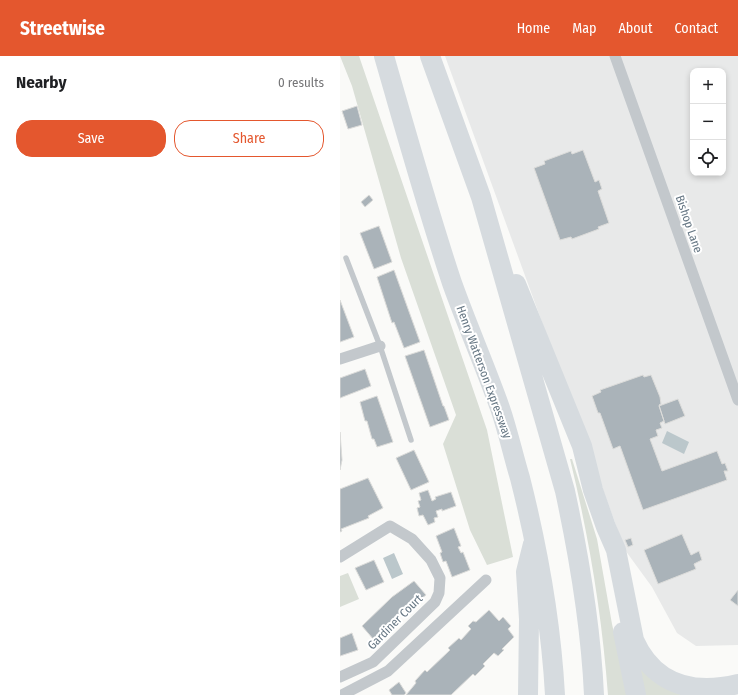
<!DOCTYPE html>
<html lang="en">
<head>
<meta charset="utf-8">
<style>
	:root { --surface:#fff; --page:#f6f6f6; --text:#202124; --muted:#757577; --line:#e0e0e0; --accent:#e4572e }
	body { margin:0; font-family:"Fira Sans Condensed",sans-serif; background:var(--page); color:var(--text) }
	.controls { position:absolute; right:12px; top:12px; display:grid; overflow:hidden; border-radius:8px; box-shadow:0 2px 6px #0003 }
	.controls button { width:36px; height:36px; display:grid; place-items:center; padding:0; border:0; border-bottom:1px solid var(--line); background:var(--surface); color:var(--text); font:20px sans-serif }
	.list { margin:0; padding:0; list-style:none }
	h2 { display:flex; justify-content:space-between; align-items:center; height:52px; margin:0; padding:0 16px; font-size:17px }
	h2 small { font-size:13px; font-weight:400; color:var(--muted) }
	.actions { display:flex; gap:8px; padding:12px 16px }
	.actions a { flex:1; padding:9px 0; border:1px solid var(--accent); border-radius:16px; text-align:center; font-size:14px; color:var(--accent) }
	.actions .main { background:var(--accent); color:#fff }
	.icon { flex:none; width:22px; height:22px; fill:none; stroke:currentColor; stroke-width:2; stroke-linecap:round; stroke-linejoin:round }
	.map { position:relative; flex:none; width:398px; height:639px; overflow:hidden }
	header { display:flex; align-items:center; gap:24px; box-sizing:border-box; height:56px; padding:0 20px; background:var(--accent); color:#fff }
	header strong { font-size:19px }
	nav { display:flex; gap:22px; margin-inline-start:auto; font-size:14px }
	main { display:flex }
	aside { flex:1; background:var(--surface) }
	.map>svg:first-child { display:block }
	.built { fill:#e8e9e9; fill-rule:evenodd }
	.green { fill:#dadfd7 }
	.water { fill:#bbc7cb }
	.building { fill:#aab3b9; stroke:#dcdcda }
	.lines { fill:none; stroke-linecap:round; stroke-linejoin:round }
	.lane { stroke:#c3c8cc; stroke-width:5.5 }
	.street { stroke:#c3c8cc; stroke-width:11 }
	.highway { stroke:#d6dbdf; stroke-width:20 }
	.labels { text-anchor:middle; stroke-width:4; stroke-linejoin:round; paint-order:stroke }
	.street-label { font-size:12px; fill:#657683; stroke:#fff }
</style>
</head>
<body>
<header>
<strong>Streetwise</strong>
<nav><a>Home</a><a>Map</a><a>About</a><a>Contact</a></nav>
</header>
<main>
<aside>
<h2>Nearby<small>0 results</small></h2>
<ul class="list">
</ul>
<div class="actions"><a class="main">Save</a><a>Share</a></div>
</aside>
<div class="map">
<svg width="398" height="639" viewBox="0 0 398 639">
	<rect width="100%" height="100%" fill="#fafaf8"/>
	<path class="built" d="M105,0H398V589L356,590L337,577L312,531L285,494ZM353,15H383V117H353Z"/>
	<path class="green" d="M0,0H19L147,374L173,501L147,509L130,474L103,388L116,359L61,202L12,30Z
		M230,403H232L257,483L272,568L288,639H268C262,559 249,481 230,403Z
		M8,517L19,543L0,551V520Z
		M297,609L344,639H303Z"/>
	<path class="water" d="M327,375L349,386L344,398L322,387Z
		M54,497L63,518L52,523L43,502Z"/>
	<path class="building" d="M17,50L22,69L8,73L2,55Z
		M243,94L255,126L259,124L262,133L258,135L269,167L258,171L259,173L232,183L231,181L220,184L194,112L205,108L204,105L231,95L232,98Z
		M29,139L33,144L25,151L21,146Z
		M39,170L52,206L34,213L20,177Z
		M54,214L80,286L64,292L54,266L52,267L37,221Z
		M0,244L14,281L0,286Z
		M84,294L103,350H104L109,364L90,371L65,300Z
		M25,313L31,330L0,342V322Z
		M303,319L304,321L311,319L320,341L321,348L319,349L324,365L320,367L322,372L316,374L318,380L310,383L322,415L377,395L382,408L385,407L388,415H384L387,424L303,454L280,390L273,393L260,357H258L252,340L261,336L260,334Z
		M37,340L53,386L37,391L34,383H32L27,365H25L20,346Z
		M338,343L345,360L325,368L319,350Z
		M0,376L2,404L0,414Z
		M74,394L89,426L71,434L56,402Z
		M28,422L43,452L28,460L29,462L1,473L2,475L0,476V433Z
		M88,434L92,445L96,443L95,441L111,436L116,450L102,455V453L96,455L98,461L94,462L95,466L88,469L83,459L79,460L77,452L80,451L78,445L81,444L79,437Z
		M114,472L121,490L118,491L121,497L123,496L130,514L112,521L106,505L103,506L100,497L102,496L96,480Z
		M342,478L351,499L359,495L362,504L354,508L356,513L318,528L304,494Z
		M291,482L293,489L288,491L285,484Z
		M34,504L44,526L26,534L15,512Z
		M74,525L86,539L61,558L34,584L22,570L52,541Z
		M398,534V550L390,544Z
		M149,554L159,565L163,561L171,570L168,573L174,581L162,593L164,594L158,600L154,597L143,608L145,610L135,620L133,618L111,639H66L76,627L75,625L85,614L87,616L110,594L108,592L119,582L121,584L131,573L128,570L133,565L136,566Z
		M12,577L18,594L0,600V582Z
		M59,626L66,637L64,639H52L49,634Z"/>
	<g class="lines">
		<path class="lane" d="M6,202L40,290L71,384"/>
		<path class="street" d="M275,0L398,344
			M0,303L40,290
			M0,501L50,470L72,483L91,504L100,522L99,537L95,546L33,606L0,621
			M2,639L48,615L146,524"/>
		<path class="highway" d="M44,0C66,76 87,152 112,227C127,269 145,310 160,352C168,375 173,399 180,422C198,493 211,566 215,639
			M90,0L141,141L225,435C239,500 251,573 254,639
			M176,228L242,390L253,434L266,471L276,494L294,584C314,629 352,639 398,628
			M283,576L296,639
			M188,639L189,563L186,516L193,488"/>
	</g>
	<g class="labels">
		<g class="street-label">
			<text transform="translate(349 168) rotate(71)" y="4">Bishop Lane</text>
			<text transform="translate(144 316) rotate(70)" y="4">Henry Watterson Expressway</text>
			<text transform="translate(55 566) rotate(-45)" y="4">Gardiner Court</text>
		</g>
	</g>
</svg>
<div class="controls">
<button>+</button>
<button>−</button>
<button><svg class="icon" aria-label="locate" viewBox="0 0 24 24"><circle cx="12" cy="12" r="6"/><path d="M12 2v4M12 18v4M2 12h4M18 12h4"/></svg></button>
</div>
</div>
</main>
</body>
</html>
